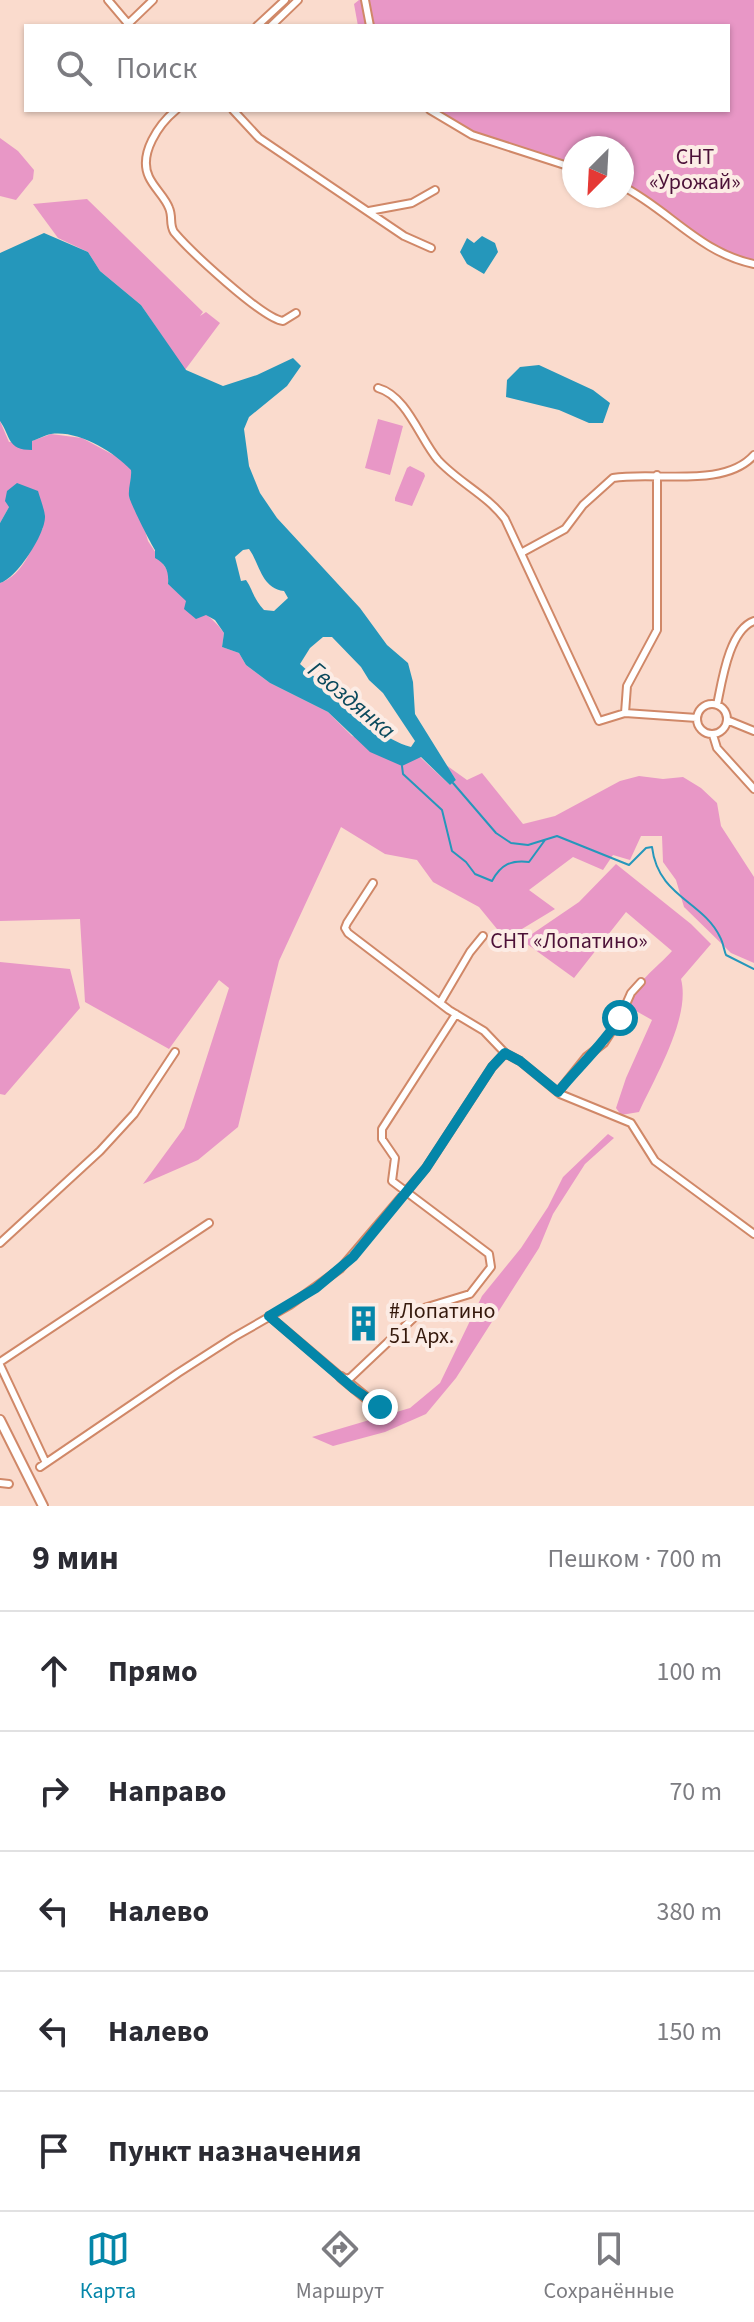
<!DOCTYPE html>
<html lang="ru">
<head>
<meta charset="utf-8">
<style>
	:root { --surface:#fff; --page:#f2f2f3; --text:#2b2b33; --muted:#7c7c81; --line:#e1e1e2; --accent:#0486a9 }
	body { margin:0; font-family:"Source Sans 3",sans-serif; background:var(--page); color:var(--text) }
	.compass { position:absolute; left:562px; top:136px; width:72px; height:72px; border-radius:50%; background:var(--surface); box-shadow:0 2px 6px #0004; rotate:204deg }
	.stop { position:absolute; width:24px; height:24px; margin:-18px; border:6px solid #0486a9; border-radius:50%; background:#fff }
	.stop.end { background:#0486a9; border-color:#fff; box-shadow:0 2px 8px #0008 }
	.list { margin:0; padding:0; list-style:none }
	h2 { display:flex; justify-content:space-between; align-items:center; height:104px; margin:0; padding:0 32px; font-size:34px }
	h2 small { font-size:26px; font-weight:400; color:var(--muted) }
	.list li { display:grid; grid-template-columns:52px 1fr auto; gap:24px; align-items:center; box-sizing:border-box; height:120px; padding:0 32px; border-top:2px solid var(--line) }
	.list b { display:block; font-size:30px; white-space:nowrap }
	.list em { font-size:26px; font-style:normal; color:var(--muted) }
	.icon { flex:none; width:44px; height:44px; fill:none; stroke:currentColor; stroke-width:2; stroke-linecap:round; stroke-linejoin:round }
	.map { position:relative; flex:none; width:754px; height:1506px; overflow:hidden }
	.search { position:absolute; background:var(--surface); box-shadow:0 2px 6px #0004; left:24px; right:24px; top:24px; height:88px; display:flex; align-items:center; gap:20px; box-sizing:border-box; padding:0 28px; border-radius:0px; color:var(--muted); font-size:30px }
	.sheet { height:704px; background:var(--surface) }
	nav { display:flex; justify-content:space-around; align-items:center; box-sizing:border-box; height:112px; border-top:2px solid var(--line); background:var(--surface); font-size:22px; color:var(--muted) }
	nav a { display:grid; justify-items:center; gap:4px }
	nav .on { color:var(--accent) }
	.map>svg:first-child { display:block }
	.green { fill:#e897c6 }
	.water { fill:#2597bb; fill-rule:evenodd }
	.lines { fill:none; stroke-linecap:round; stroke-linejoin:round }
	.stream { stroke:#2597bb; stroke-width:2 }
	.street-casing { stroke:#d08868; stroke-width:10 }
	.secondary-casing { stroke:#d08868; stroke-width:12 }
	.street { stroke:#fff; stroke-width:6 }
	.secondary { stroke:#fff; stroke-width:8 }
	.route { stroke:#0486a9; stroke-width:10 }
	.labels { text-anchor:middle; stroke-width:8; stroke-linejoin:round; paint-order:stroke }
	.park-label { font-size:22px; fill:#4c1138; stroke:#fcece5 }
	.poi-label { font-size:22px; fill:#35190c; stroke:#fcece5; text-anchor:start }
	.water-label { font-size:24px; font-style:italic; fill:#0a495c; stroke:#fcece5 }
</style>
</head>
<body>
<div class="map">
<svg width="754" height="1506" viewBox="0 0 754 1506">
	<rect width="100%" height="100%" fill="#fadbcd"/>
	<path class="green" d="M359,0H754V268C702,256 666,216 622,189V148H574V170L465,136L423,110H728V26H358L354,4Z
		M0,138L18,151L34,170L33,179L16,200L0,196Z
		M87,199L203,312L200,316L206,312L220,323L185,370L141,305L100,271L88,252L58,238L33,204Z
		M378,419L403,426L390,475L365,468Z
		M0,421L9,442L32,441L51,434L82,438L121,459L132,470L129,496L144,527L148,541L169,573L168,584C186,601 210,613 224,633L222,647L239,653L246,665L270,683L328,712L352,736L420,757L450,785L456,780L446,765L467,780L482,773L523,824L555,816L620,781L639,776L663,779L683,777L701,788L717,803L721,826L754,877V963L731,953L684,907L676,880L663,862L662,836H641L630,860L613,855L603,870L573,857L529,890L555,909L517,932L497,929L479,907L433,882L417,860L385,854L341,827L279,961L238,1127L198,1160L143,1184L184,1128L229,988L219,980L169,1049L85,1002L80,919L0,921V583C24,575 31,547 43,528L9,507L0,523Z
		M410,466L424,473L425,476L412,506L395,501V498L407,468Z
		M616,864L691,924L711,944L681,979C691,1017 655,1077 639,1112L621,1115L616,1108L626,1078L652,1020L629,1007C632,984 658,967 672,951L626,912L574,978L527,944L529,936L579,902Z
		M0,962L70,969L80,1008L5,1095L0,1094Z
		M608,1134L614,1138L585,1164L553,1214L539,1248L456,1378L426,1414L385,1432L333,1446L312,1437L410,1408L440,1383L482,1296L521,1248L548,1207L563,1177Z"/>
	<path class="water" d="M44,233L88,252L100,271L141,305L186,370L223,386L257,375L293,358L301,366L287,386L249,417L244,429L249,466L260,493L277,518L360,608L387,645L408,663L413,682L415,714L456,780L450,785L421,757L402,766L370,752L328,712L270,683L246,665L239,653L222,647L224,633L215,620L206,615L196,619L184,609L186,601L168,584C169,571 166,564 155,558V550C151,544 130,503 129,496C128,488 132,478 131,470C113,451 78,430 51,434C45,435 38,439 32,441V450C7,450 11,437 0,421V253ZM249,549C260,564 261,588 284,591L288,598L274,611L264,610C253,598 253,590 246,580L241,581L235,557L243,550ZM323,637H332L361,667L369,680L383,693L415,741L411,747C397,744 387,735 373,729L300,664L310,648Z
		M482,236L495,243L498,252L484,274L467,264L460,252L467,238L474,243Z
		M539,365L593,390L610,403L603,423H589L559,410L506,397L507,380L520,367Z
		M17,483L38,491C40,498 44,508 45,516C46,533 17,578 0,583V523L9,507L5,501L7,491Z"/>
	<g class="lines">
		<path class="stream" d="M402,766L403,774L442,810L452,851L466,862L475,874L492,881C501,864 511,860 529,862L545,840
			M453,783L496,833L511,843L528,845L557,836L629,865L646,848L652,847C658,897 703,901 720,937C723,942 724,950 726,955L754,969"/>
		<defs>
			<path id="street" d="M108,0L130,26
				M365,0L370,26
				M126,26L153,0
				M257,26L285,0
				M271,26L298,0
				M176,110C159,124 138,154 149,177C154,188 165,197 169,208C173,217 169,224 174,232C190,251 263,319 283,321L296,313
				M233,110L259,138L404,236L431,248
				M430,110L472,135L574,168
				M622,186C669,210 700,253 754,264
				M369,211L412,203L435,190
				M378,388C407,396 420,439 438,460C458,482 487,495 505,519L599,721L625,713L697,718
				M521,553L565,529L583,505L613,478C655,471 724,489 754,455
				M697 719a15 15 0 1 1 30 0a15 15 0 1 1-30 0Z
				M717,705C722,681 729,630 754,621
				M625,713L627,686L657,630V475
				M727,720L754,731
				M713,735L717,748L754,789
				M373,883L347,923L345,928L348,933L449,1010L484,1031L505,1053L520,1061L560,1094L631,1123L655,1161L754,1234
				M440,1003L470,952L483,936
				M558,1092L586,1057L604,1043L620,1018L631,993L641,982
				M0,1243L100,1151L134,1114L175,1052
				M269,1316L341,1377L349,1379L424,1308L470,1294L491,1267L489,1254L392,1181L395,1158L382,1139V1129L456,1014
				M0,1362L209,1223
				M0,1365L46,1463
				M40,1467L178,1373L234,1337L290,1305L340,1269L426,1168L492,1067L505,1053
				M0,1483L9,1484"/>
			<path id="secondary" d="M341,1377L381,1410
				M0,1420L43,1506"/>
		</defs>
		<use href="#street" class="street-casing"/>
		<use href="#secondary" class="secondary-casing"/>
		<use href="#street" class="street"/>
		<use href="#secondary" class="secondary"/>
	</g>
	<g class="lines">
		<path class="route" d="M380,1407L354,1389L269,1316L316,1288L353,1257L426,1168L492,1067L505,1053L520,1061L558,1092C578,1067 602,1046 620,1018"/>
	</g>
	<defs>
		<symbol id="building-bare" viewBox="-9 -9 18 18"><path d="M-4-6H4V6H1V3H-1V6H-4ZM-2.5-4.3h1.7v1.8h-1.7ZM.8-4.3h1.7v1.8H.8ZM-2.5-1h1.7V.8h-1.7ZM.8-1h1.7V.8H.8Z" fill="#0486a9" stroke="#fcece5" stroke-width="2.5" paint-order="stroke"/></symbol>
	</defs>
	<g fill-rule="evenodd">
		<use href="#building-bare" x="338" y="1298" width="51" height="51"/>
	</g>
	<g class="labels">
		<g class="park-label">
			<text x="695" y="164">СНТ<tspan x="695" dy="25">«Урожай»</tspan></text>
			<text x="569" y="948">СНТ «Лопатино»</text>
		</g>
		<g class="poi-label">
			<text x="389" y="1318">#Лопатино<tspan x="389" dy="25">51 Арх.</tspan></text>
		</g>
		<g class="water-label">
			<text transform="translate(352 700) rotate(40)" y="8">Гвоздянка</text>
		</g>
	</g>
</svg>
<svg class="compass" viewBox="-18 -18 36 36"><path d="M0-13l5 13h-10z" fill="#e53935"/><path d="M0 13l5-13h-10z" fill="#7c7c81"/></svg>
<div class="stop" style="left:620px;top:1018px"></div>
<div class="stop end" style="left:380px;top:1407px"></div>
<div class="search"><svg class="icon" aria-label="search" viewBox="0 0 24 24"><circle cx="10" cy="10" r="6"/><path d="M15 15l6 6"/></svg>Поиск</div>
</div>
<section class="sheet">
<h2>9 мин<small>Пешком · 700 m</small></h2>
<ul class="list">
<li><svg class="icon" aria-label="ahead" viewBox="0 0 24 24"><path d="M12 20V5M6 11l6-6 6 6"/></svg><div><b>Прямо</b></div><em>100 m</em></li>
<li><svg class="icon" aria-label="right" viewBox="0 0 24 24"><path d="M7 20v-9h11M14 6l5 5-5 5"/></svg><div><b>Направо</b></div><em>70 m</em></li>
<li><svg class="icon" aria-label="left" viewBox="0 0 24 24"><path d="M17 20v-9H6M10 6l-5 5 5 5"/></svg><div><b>Налево</b></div><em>380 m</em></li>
<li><svg class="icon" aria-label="left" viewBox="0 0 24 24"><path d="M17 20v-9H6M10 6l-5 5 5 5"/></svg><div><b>Налево</b></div><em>150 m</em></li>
<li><svg class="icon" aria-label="arrive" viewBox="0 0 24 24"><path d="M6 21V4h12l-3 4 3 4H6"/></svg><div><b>Пункт назначения</b></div></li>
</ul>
</section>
<nav>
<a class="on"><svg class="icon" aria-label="map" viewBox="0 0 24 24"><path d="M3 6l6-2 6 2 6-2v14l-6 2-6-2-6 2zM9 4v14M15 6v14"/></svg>Карта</a>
<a><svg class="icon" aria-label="directions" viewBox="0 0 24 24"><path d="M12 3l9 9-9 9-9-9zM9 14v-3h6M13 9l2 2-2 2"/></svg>Маршрут</a>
<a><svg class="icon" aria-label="saved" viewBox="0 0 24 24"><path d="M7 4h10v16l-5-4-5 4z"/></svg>Сохранённые</a>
</nav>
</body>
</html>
